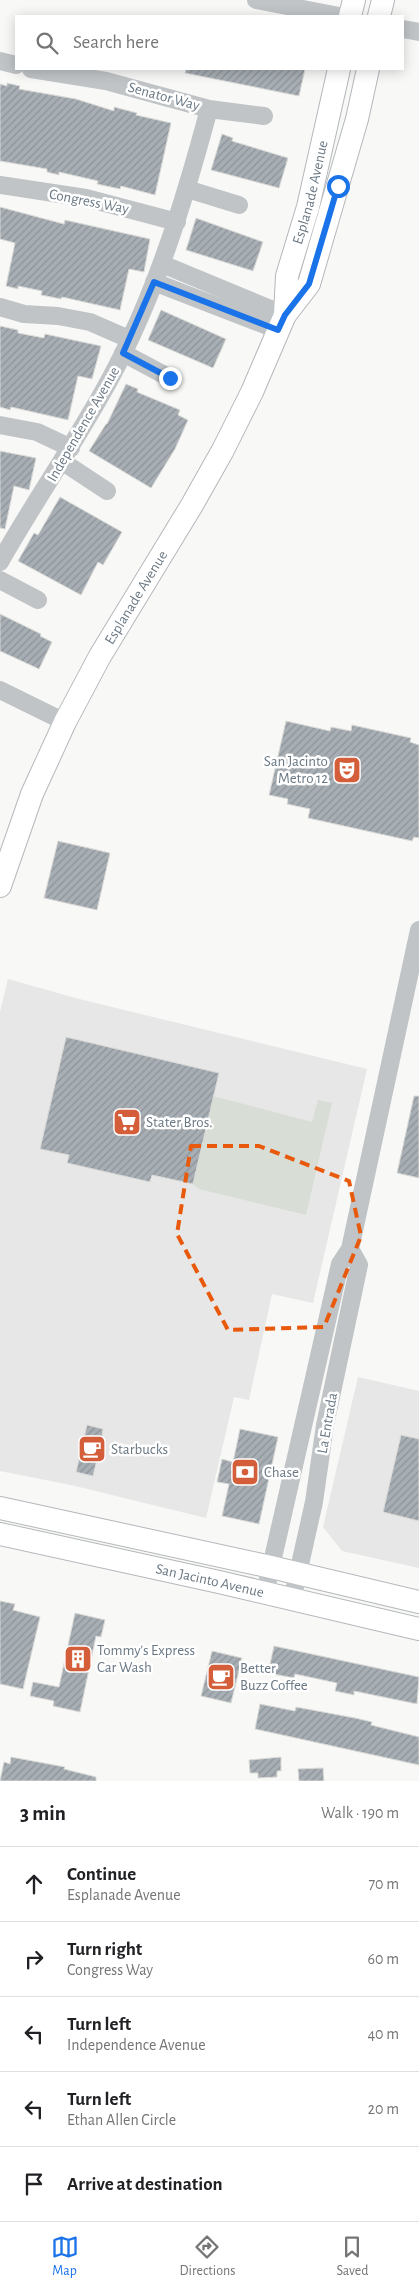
<!DOCTYPE html>
<html lang="en">
<head>
<meta charset="utf-8">
<style>
	:root { --surface:#fff; --page:#f2f2f2; --text:#202124; --muted:#757577; --line:#e0e0e0; --accent:#1a73e8 }
	body { margin:0; font-family:"Alegreya Sans",sans-serif; background:var(--page); color:var(--text) }
	.stop { position:absolute; width:15px; height:15px; margin:-11px; border:4px solid #1a73e8; border-radius:50%; background:#fff }
	.stop.end { background:#1a73e8; border-color:#fff; box-shadow:0 1px 5px #0008 }
	.list { margin:0; padding:0; list-style:none }
	h2 { display:flex; justify-content:space-between; align-items:center; height:65px; margin:0; padding:0 20px; font-size:21px }
	h2 small { font-size:16px; font-weight:400; color:var(--muted) }
	.list li { display:grid; grid-template-columns:32px 1fr auto; gap:15px; align-items:center; box-sizing:border-box; height:75px; padding:0 20px; border-top:1px solid var(--line) }
	.list b { display:block; font-size:19px; white-space:nowrap }
	.list p { margin:0; font-size:16px; white-space:nowrap; color:var(--muted) }
	.list em { font-size:16px; font-style:normal; color:var(--muted) }
	.icon { flex:none; width:28px; height:28px; fill:none; stroke:currentColor; stroke-width:2; stroke-linecap:round; stroke-linejoin:round }
	.map { position:relative; flex:none; width:419px; height:1781px; overflow:hidden }
	.search { position:absolute; background:var(--surface); box-shadow:0 2px 12px #0003; left:15px; right:15px; top:15px; height:55px; display:flex; align-items:center; gap:12px; box-sizing:border-box; padding:0 18px; border-radius:0px; color:var(--muted); font-size:19px }
	.sheet { height:440px; background:var(--surface) }
	nav { display:flex; justify-content:space-around; align-items:center; box-sizing:border-box; height:70px; border-top:1px solid var(--line); background:var(--surface); font-size:14px; color:var(--muted) }
	nav a { display:grid; justify-items:center; gap:2px }
	nav .on { color:var(--accent) }
	.map>svg:first-child { display:block }
	.built { fill:#e6e7e6 }
	.green { fill:#d8ddd5 }
	.building { fill:url(#building-hatch); stroke:#dadad8 }
	.lines { fill:none; stroke-linecap:round; stroke-linejoin:round }
	.major-casing { stroke:#b4b8bb; stroke-width:24 }
	.minor { stroke:#c0c4c7; stroke-width:18 }
	.major { stroke:#fff; stroke-width:22 }
	.route { stroke:#1a73e8; stroke-width:6 }
	.marked { fill:none; stroke:#e8590c; stroke-width:4; stroke-dasharray:10 6; stroke-linejoin:round }
	.labels { text-anchor:middle; stroke-width:5; stroke-linejoin:round; paint-order:stroke }
	.street-label { font-size:15px; fill:#6a7884; stroke:#fff }
	.poi-label { font-size:15px; fill:#6a7884; stroke:#fff; text-anchor:start }
</style>
</head>
<body>
<div class="map">
<svg width="419" height="1781" viewBox="0 0 419 1781">
	<defs>
		<pattern id="building-hatch" width="6" height="6" patternUnits="userSpaceOnUse" patternTransform="scale(1.25)"><rect width="6" height="6" fill="#a8afb4"/><path d="M-1 1l2-2M0 6l6-6M5 7l2-2" fill="none" stroke="#8d9398"/></pattern>
	</defs>
	<rect width="100%" height="100%" fill="#f8f8f6"/>
	<path class="built" d="M8,979L79,999L367,1069L313,1303L272,1294L249,1400L234,1397L206,1518L71,1485L0,1471V1012Z
		M358,1377L419,1391V1568L342,1551L323,1527Z"/>
	<path class="green" d="M213,1096L312,1122L318,1100L332,1103L306,1215L199,1189L193,1184Z"/>
	<path class="building" d="M186,69H305L299,96L185,73Z
		M7,83L20,86L19,89L76,99L114,111V107L137,113L136,115L171,123L155,195L121,186L120,189L97,184L98,181L59,172V175L47,172V169L0,161V84L7,86Z
		M222,134L233,138L232,141L288,158L279,188L211,170Z
		M0,207L64,224L65,220L150,239L144,272L129,269L120,310L62,297L61,299L41,295L42,291L18,286V289L6,286L15,243L0,239Z
		M196,218L263,242L253,271L186,250Z
		M161,310L226,339L213,368L148,340Z
		M0,326L18,330V333L44,338L45,334L101,346L92,379L78,376L68,420L11,407L10,410L0,407Z
		M126,384L138,389L137,392L180,410L178,415L188,420L175,449L151,488L89,451L106,424H107Z
		M0,451L36,458L29,490L14,486L5,529L0,528Z
		M60,497L122,532L103,565L98,562L81,595L18,561L34,533L38,535Z
		M0,614L41,634L40,636L52,642L39,669L0,651Z
		M286,721L330,731L331,727L351,731L352,725L411,738L410,742L419,745V838L414,837L412,841L308,818L310,809L287,804L288,799L269,795Z
		M58,841L110,853L97,910L44,898Z
		M66,1037L219,1073L193,1184L152,1175L150,1182L67,1163L69,1155L40,1149Z
		M414,1096H419V1178L397,1173Z
		M87,1425L103,1429L101,1442L104,1443L101,1456L98,1455L93,1476L76,1472Z
		M240,1429L278,1437L259,1524L222,1516L229,1484L217,1482L222,1459L233,1462Z
		M401,1435L419,1439V1521L383,1512Z
		M0,1601L15,1604L13,1610L40,1617L23,1689L0,1684Z
		M75,1613L105,1620L101,1637L96,1636L80,1712L53,1706L54,1701L30,1696L33,1682L59,1687Z
		M274,1646L419,1677L417,1704L354,1691V1695L335,1691L337,1683L295,1674L294,1678L268,1673Z
		M212,1651L242,1658L231,1703L201,1696Z
		M260,1704L295,1711L296,1707L355,1718L372,1722L371,1725L419,1737V1765L255,1729Z
		M11,1757L65,1767L64,1769L96,1777V1781H0L4,1762L10,1764Z
		M281,1757V1771H277V1777L258,1778V1773H250L249,1760Z
		M323,1768L324,1781H299L298,1769Z"/>
	<g class="lines">
		<defs>
			<g id="major">
				<path d="M350,16L354,0"/>
				<path d="M379,16L383,0"/>
				<path id="s1" d="M285,315L287,276L308,207L339,69"/>
				<path id="s2" d="M0,886L32,794L65,722L100,656L192,505L223,450L252,392L285,315L309,284L357,119L368,69"/>
				<path d="M0,1508L271,1567L419,1602"/>
				<path id="s3" d="M0,1534L219,1582L419,1629"/>
			</g>
		</defs>
		<use href="#major" class="major-casing"/>
		<path class="minor" d="M256,0L339,16
			M403,29L419,32
			M0,61L16,65
			M31,69L106,81L209,109L264,116
			M0,185L86,198L177,222
			M187,189L239,205
			M162,264L285,315
			M154,282L278,330
			M0,307L24,314L58,316L90,322L129,339
			M123,353L170,378
			M0,425L37,432L71,448
			M63,462L107,491
			M0,562C35,500 76,442 110,379C156,294 184,202 209,109
			M0,580L38,600
			M0,690L65,722
			M265,1593L340,1264L350,1249L419,930
			M292,1600L314,1502L325,1425L359,1265L350,1249"/>
		<use href="#major" class="major"/>
	</g>
	<g class="lines">
		<path class="route" d="M170,378L123,353L154,282L278,330L285,315L309,284L338,186"/>
	</g>
	<path class="marked" d="M191,1146H259L349,1181L361,1236L324,1327L228,1330L177,1234Z"/>
	<defs>
		<symbol id="theatre-square" viewBox="-11 -11 22 22"><rect x="-9" y="-9" width="18" height="18" rx="4" fill="#d45e3a" stroke="#fff"/><path d="M-5-5.5Q0-4 5-5.5V0Q5 5 0 6Q-5 5-5 0ZM-3.3-2.5H-1v1.5H-3.3ZM1-2.5H3.3v1.5H1ZM-2.8 1Q0 5.5 2.8 1Z" fill="#fff"/></symbol>
		<symbol id="supermarket-square" viewBox="-11 -11 22 22"><rect x="-9" y="-9" width="18" height="18" rx="4" fill="#d45e3a" stroke="#fff"/><path d="M-6-5.5h2.5l.6 2H6L4.5 2H-2.5L-4.4-4H-6ZM-1.5 3.2a1.3 1.3 0 1 0 .1 0ZM3 3.2a1.3 1.3 0 1 0 .1 0Z" fill="#fff"/></symbol>
		<symbol id="cafe-square" viewBox="-11 -11 22 22"><rect x="-9" y="-9" width="18" height="18" rx="4" fill="#d45e3a" stroke="#fff"/><path d="M-5.5-4.5H6V0H3Q3 3.5 0 3.5H-2.5Q-5.5 3.5-5.5 0ZM3-3.2v2h1.7v-2ZM-6 4.5H4V6H-6Z" fill="#fff"/></symbol>
		<symbol id="bank-square" viewBox="-11 -11 22 22"><rect x="-9" y="-9" width="18" height="18" rx="4" fill="#d45e3a" stroke="#fff"/><path d="M-6-4H6V4H-6ZM0-2.3a2.3 2.3 0 1 0 0 4.6a2.3 2.3 0 1 0 0-4.6Z" fill="#fff"/></symbol>
		<symbol id="building-square" viewBox="-11 -11 22 22"><rect x="-9" y="-9" width="18" height="18" rx="4" fill="#d45e3a" stroke="#fff"/><path d="M-4-6H4V6H1V3H-1V6H-4ZM-2.5-4.3h1.7v1.8h-1.7ZM.8-4.3h1.7v1.8H.8ZM-2.5-1h1.7V.8h-1.7ZM.8-1h1.7V.8H.8Z" fill="#fff"/></symbol>
	</defs>
	<g fill-rule="evenodd">
		<use href="#theatre-square" x="331" y="754" width="32" height="32"/>
		<use href="#supermarket-square" x="111" y="1106" width="32" height="32"/>
		<use href="#cafe-square" x="76" y="1433" width="32" height="32"/>
		<use href="#bank-square" x="229" y="1456" width="32" height="32"/>
		<use href="#building-square" x="62" y="1643" width="32" height="32"/>
		<use href="#cafe-square" x="205" y="1661" width="32" height="32"/>
	</g>
	<g class="labels">
		<g class="street-label">
			<text transform="translate(164 96) rotate(15)" y="5">Senator Way</text>
			<text dy="5" stroke="none"><textPath href="#s1" startOffset="126">Esplanade Avenue</textPath></text>
			<text transform="translate(89 201) rotate(11)" y="5">Congress Way</text>
			<text transform="translate(83 424) rotate(-60)" y="5">Independence Avenue</text>
			<text dy="5" stroke="none"><textPath href="#s2" startOffset="320">Esplanade Avenue</textPath></text>
			<text transform="translate(327 1423) rotate(-80)" y="5">La Entrada</text>
			<text dy="5" stroke="none"><textPath href="#s3" startOffset="215">San Jacinto Avenue</textPath></text>
		</g>
		<g class="poi-label">
			<text x="328" y="766" text-anchor="end">San Jacinto<tspan x="328" dy="17">Metro 12</tspan></text>
			<text x="146" y="1127">Stater Bros.</text>
			<text x="111" y="1454">Starbucks</text>
			<text x="264" y="1477">Chase</text>
			<text x="97" y="1655">Tommy's Express<tspan x="97" dy="17">Car Wash</tspan></text>
			<text x="240" y="1673">Better<tspan x="240" dy="17">Buzz Coffee</tspan></text>
		</g>
	</g>
</svg>
<div class="stop" style="left:338px;top:186px"></div>
<div class="stop end" style="left:170px;top:378px"></div>
<div class="search"><svg class="icon" aria-label="search" viewBox="0 0 24 24"><circle cx="10" cy="10" r="6"/><path d="M15 15l6 6"/></svg>Search here</div>
</div>
<section class="sheet">
<h2>3 min<small>Walk · 190 m</small></h2>
<ul class="list">
<li><svg class="icon" aria-label="ahead" viewBox="0 0 24 24"><path d="M12 20V5M6 11l6-6 6 6"/></svg><div><b>Continue</b><p>Esplanade Avenue</p></div><em>70 m</em></li>
<li><svg class="icon" aria-label="right" viewBox="0 0 24 24"><path d="M7 20v-9h11M14 6l5 5-5 5"/></svg><div><b>Turn right</b><p>Congress Way</p></div><em>60 m</em></li>
<li><svg class="icon" aria-label="left" viewBox="0 0 24 24"><path d="M17 20v-9H6M10 6l-5 5 5 5"/></svg><div><b>Turn left</b><p>Independence Avenue</p></div><em>40 m</em></li>
<li><svg class="icon" aria-label="left" viewBox="0 0 24 24"><path d="M17 20v-9H6M10 6l-5 5 5 5"/></svg><div><b>Turn left</b><p>Ethan Allen Circle</p></div><em>20 m</em></li>
<li><svg class="icon" aria-label="arrive" viewBox="0 0 24 24"><path d="M6 21V4h12l-3 4 3 4H6"/></svg><div><b>Arrive at destination</b></div></li>
</ul>
</section>
<nav>
<a class="on"><svg class="icon" aria-label="map" viewBox="0 0 24 24"><path d="M3 6l6-2 6 2 6-2v14l-6 2-6-2-6 2zM9 4v14M15 6v14"/></svg>Map</a>
<a><svg class="icon" aria-label="directions" viewBox="0 0 24 24"><path d="M12 3l9 9-9 9-9-9zM9 14v-3h6M13 9l2 2-2 2"/></svg>Directions</a>
<a><svg class="icon" aria-label="saved" viewBox="0 0 24 24"><path d="M7 4h10v16l-5-4-5 4z"/></svg>Saved</a>
</nav>
</body>
</html>
